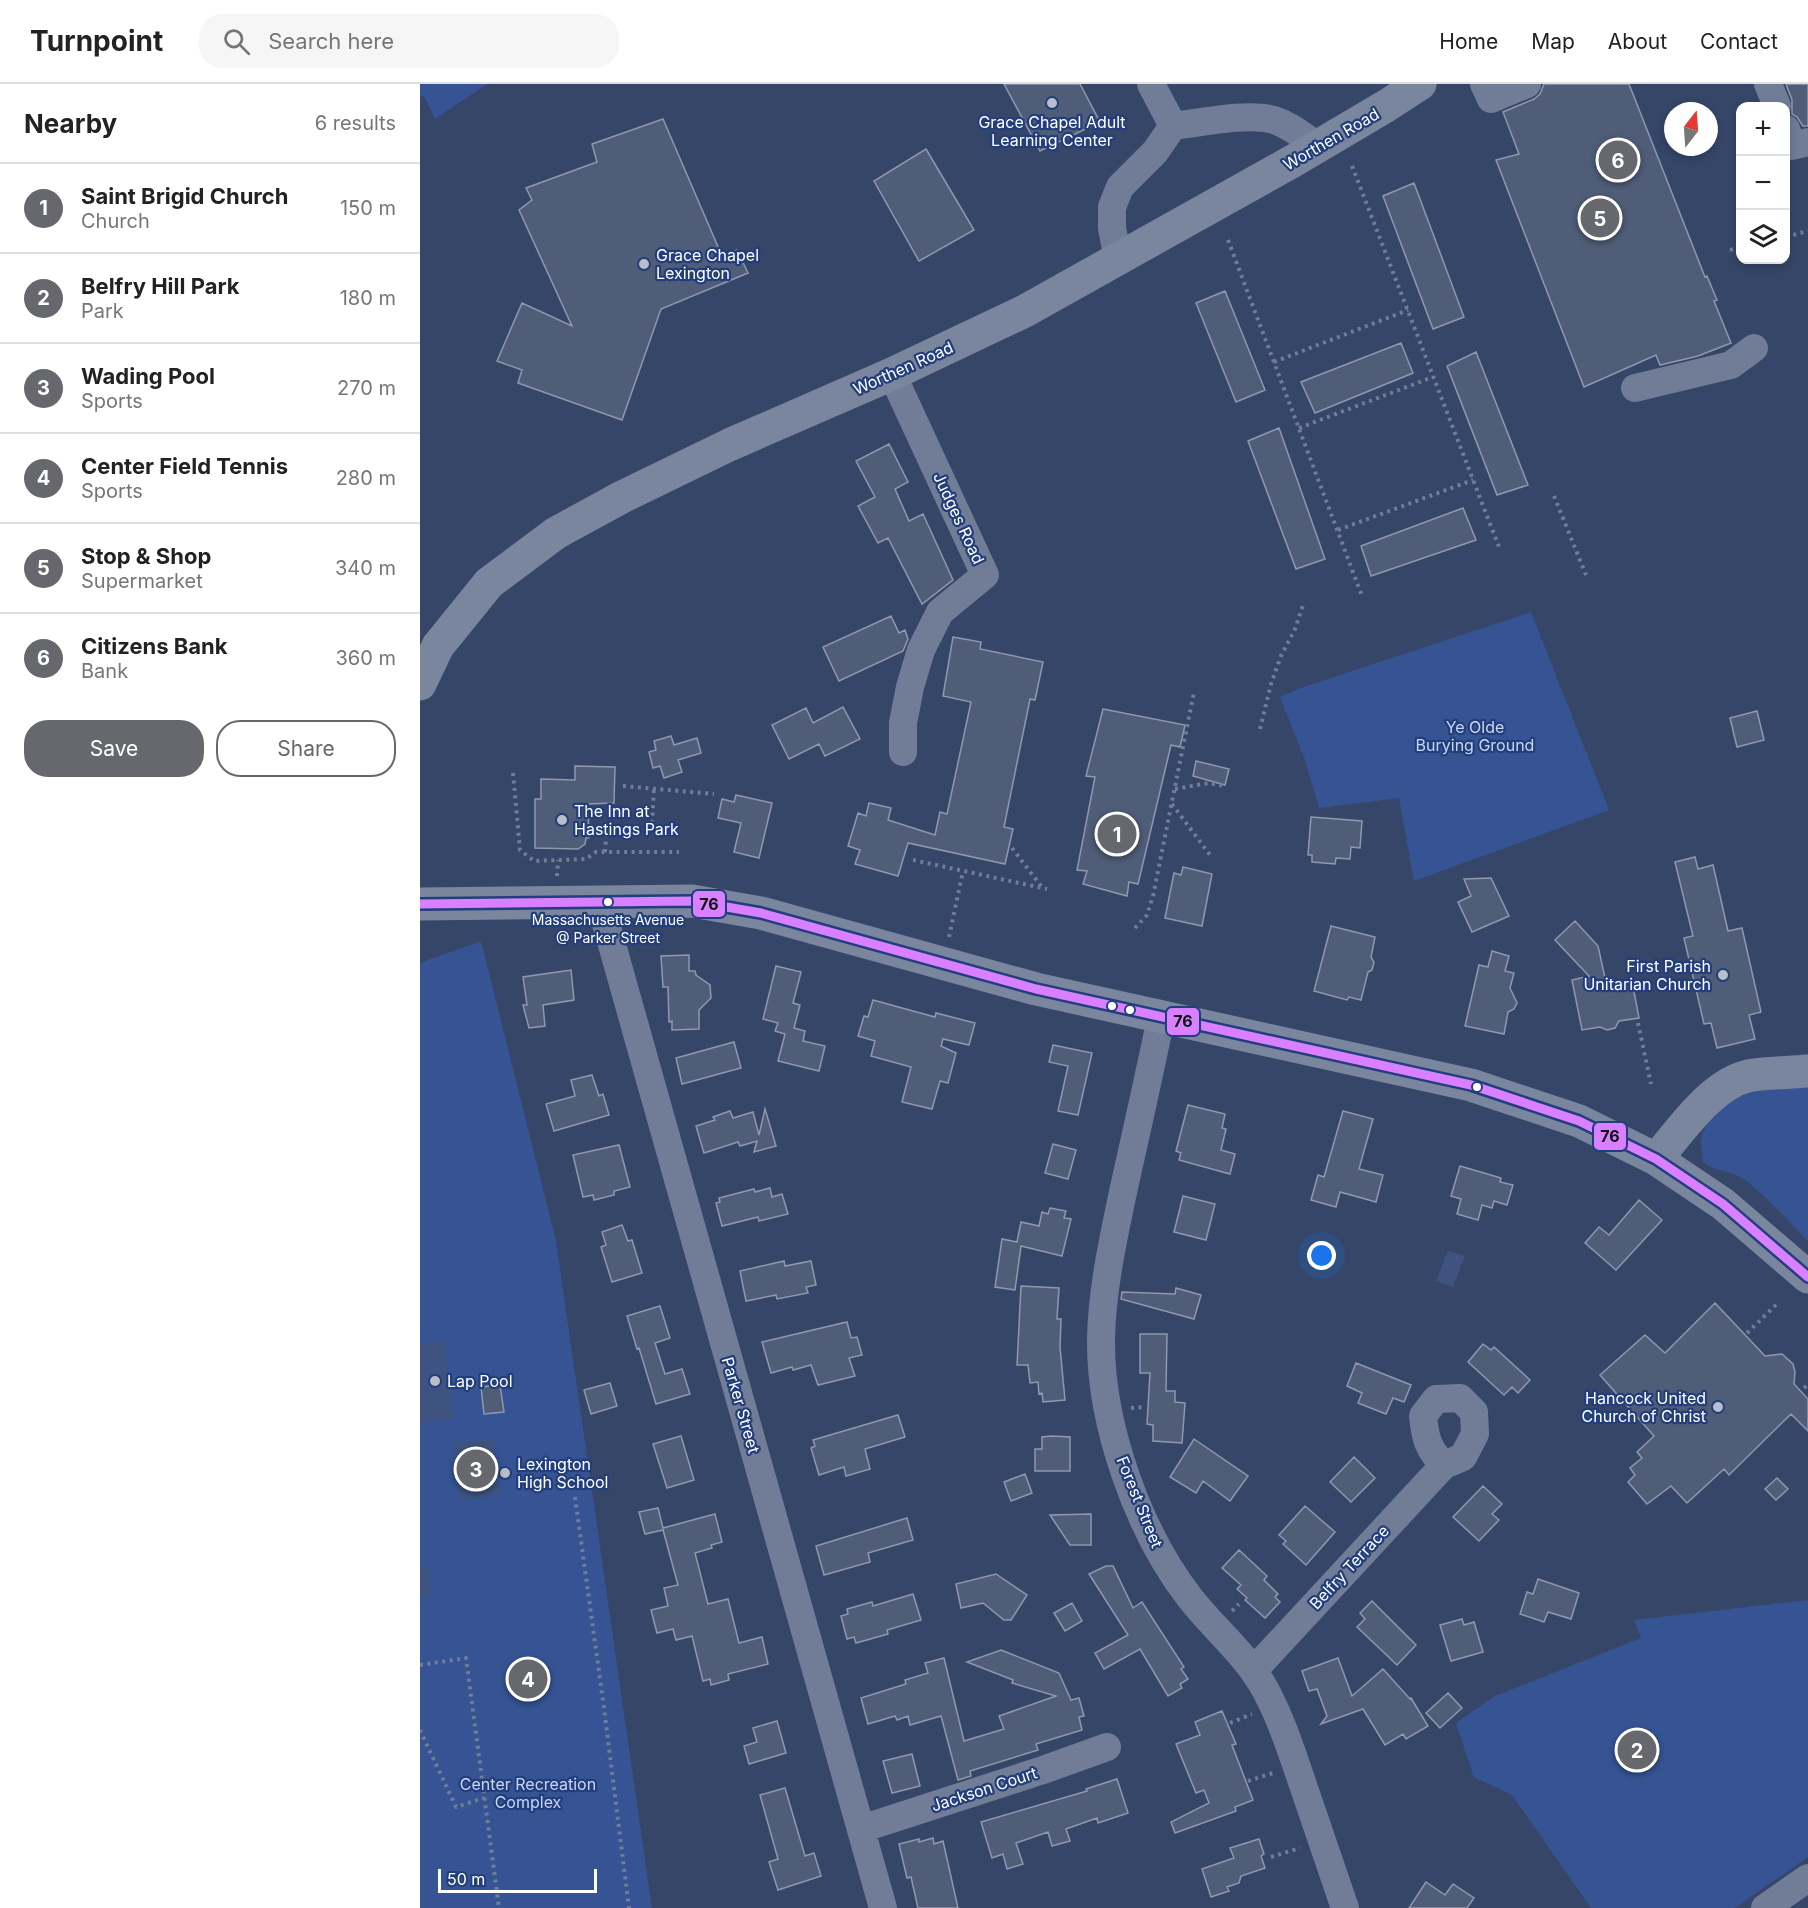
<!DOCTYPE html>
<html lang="en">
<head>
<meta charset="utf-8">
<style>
	:root { --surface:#fff; --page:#f6f6f6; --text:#222; --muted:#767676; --line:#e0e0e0; --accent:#66686e }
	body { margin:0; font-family:Inter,sans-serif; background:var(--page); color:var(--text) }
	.controls { position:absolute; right:18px; top:18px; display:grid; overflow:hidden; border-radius:12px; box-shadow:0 3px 9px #0003 }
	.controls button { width:54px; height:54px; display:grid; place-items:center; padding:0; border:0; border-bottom:2px solid var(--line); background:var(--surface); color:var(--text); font:30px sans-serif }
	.compass { position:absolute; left:1244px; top:18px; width:54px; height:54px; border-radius:50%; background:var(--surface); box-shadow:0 3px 9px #0003; rotate:17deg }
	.scale { position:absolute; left:18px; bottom:15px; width:159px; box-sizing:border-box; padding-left:6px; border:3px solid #fff; border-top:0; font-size:16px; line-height:21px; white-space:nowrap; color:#fff; -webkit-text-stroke:4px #223e7c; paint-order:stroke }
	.you { position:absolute; left:902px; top:1172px; width:21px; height:21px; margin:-15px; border:4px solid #fff; border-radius:50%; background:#1a73e8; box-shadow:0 0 0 9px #1a73e833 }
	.badge { display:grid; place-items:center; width:39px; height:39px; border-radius:50%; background:var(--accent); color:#fff; font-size:20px; font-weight:700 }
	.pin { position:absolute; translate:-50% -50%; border:3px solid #fff; box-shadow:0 2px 6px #0006 }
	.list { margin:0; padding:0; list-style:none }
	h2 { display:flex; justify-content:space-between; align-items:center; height:78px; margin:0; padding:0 24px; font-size:26px }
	h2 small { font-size:20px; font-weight:400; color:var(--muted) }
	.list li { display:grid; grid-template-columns:39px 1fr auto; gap:18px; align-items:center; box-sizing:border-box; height:90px; padding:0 24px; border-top:2px solid var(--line) }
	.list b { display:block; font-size:22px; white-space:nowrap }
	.list p { margin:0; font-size:20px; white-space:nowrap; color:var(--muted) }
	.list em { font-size:20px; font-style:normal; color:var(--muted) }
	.actions { display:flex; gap:12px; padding:18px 24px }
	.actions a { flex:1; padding:14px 0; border:2px solid var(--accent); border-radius:24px; text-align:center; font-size:21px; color:var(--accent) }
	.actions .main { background:var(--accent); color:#fff }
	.icon { flex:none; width:33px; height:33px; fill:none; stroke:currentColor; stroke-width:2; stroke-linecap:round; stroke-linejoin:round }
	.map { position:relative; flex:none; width:1388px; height:1824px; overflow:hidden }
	header { display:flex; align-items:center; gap:36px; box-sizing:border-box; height:84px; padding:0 30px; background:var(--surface); border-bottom:2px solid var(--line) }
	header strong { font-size:28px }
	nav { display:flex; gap:33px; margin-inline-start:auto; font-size:21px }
	.search { width:420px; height:54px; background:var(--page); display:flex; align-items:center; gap:15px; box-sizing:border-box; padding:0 21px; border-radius:24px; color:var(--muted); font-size:22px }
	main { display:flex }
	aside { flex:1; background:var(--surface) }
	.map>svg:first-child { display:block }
	.green { fill:#365493 }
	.water { fill:#3e5380 }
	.building { fill:#4f5d78; stroke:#8f98ad; stroke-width:1.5 }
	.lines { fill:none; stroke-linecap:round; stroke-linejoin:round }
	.path { stroke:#717d97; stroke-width:4; stroke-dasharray:3 4.5; stroke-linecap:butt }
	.minor { stroke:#717d97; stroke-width:28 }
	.major { stroke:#7a869e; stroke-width:33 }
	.bus-1-casing { stroke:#223e7c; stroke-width:14 }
	.bus-1 { stroke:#d880ff; stroke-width:9 }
	.poi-dot { fill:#b9beca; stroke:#223e7c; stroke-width:2 }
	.bus-dot { fill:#fff; stroke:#223e7c; stroke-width:2 }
	.labels { text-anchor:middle; stroke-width:4.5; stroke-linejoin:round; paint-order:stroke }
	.bus-label { font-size:14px; fill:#fff; stroke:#223e7c }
	.poi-label { font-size:16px; fill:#fff; stroke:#223e7c; text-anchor:start }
	.street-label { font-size:16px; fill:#fff; stroke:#223e7c }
	.park-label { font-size:16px; fill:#c9d7f4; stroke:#223e7c }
	.line-badge { stroke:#223e7c; stroke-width:2 }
	.pale-badge-label { font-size:16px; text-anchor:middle; font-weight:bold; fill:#111 }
</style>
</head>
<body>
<header>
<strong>Turnpoint</strong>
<div class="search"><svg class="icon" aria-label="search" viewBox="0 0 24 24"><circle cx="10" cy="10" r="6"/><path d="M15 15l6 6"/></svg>Search here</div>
<nav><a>Home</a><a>Map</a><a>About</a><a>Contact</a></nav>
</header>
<main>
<aside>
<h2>Nearby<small>6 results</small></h2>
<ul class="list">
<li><span class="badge">1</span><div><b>Saint Brigid Church</b><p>Church</p></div><em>150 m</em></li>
<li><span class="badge">2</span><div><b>Belfry Hill Park</b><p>Park</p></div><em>180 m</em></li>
<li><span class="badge">3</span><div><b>Wading Pool</b><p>Sports</p></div><em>270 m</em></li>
<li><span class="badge">4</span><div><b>Center Field Tennis</b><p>Sports</p></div><em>280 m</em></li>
<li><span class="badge">5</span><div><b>Stop &amp; Shop</b><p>Supermarket</p></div><em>340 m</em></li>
<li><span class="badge">6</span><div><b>Citizens Bank</b><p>Bank</p></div><em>360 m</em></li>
</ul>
<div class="actions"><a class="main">Save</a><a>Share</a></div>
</aside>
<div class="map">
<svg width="1388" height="1824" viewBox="0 0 1388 1824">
	<rect width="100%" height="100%" fill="#364668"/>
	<path class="green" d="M0,0H67L15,35L4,12L0,13Z
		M1111,528L1189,726L994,797L979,714L899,724L885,676L860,613L881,604Z
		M61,857L136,1157L232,1824H0V879Z
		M1388,1002V1157C1373,1142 1335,1099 1318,1092C1306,1086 1295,1087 1283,1078C1283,1072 1281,1065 1281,1059C1281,1051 1285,1044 1289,1037C1310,1004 1353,1006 1388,1002Z
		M1388,1516V1773L1315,1824H1171L1092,1711L1054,1693L1036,1639L1075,1612L1221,1554L1214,1536Z"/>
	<path class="water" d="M1028,1167L1045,1172L1033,1203L1016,1197Z
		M24,1256L34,1335L0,1339V1259Z
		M73,1354L80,1411L40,1416L33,1359Z
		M8,1482L12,1512L0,1513V1483Z"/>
	<path class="building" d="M584,0H660L680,38L620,67Z
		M1124,0H1209L1285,193L1287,192L1297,216L1294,217L1311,259L1278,272L1240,281L1236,271L1164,303L1076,76L1099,70L1083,28L1114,15L1120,10Z
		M1366,0H1388V42H1383L1377,33L1372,30V16Z
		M243,35L302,172L317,166L328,189L241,225L202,336L98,299L102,286L77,277L102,219L152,242L99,126L112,116L106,104L177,78L172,60Z
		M506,65L554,146L499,177L454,97Z
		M994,99L1044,233L1013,245L963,112Z
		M805,207L845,306L816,318L776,219Z
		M981,259L993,289L895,329L881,298Z
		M1056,268L1108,401L1077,411L1027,282Z
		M859,344L905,475L876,485L828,357Z
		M469,360L488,398L475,405L489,437L503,430L533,496L502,520L468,454L458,459L438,422L455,413L436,377Z
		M1043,424L1056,456L951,492L941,462Z
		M471,532L479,549L485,546L488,555L483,567L419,597L403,563Z
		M533,553L561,558L560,565L623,578L615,616L610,615L584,743L593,745L585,780L488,759L478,792L435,780L440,766L428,762L438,729L446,732L449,719L471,724L468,736L515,751L520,728L527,730L551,618L523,612Z
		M423,623L440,655L405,672L399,660L369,675L352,641L386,624L393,639Z
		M683,625L765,641L760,663L751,661L718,800L709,798L707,812L663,800L667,787L657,786L675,693L666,692Z
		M1337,627L1344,656L1317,663L1310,634Z
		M251,652L254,661L277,654L281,669L258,676L262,688L244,694L240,682L233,684L229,668L236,666L234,657Z
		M776,677L809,685L805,701L773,692Z
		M155,682L195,683L194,719L168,720L169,754H166L165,760L158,765L115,764V715H121V695L155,696Z
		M316,711L352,719L339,774L314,768L321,739L298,734L302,715L314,718Z
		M891,733L942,737L940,764L931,763L930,775L916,774L915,780L892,778V771H888Z
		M1275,773L1278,785L1293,781L1308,847L1322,844L1341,928L1329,931L1335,955L1297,964L1291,939L1284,940L1264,854L1273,852L1255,778Z
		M763,783L792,790L782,842L745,834L754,789L761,791Z
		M1071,794L1089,832L1052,848L1038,818L1051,812L1044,795Z
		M1155,837L1178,862L1187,903L1195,901L1196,905L1213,902L1219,934L1199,937L1195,944L1187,946L1180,943L1162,946L1152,896L1169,892L1135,856Z
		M911,842L955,853L951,873L954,878L952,886L948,888L941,916L929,913L927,916L894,907Z
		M1072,867L1089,872L1085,887L1094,889L1090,904L1097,919L1094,925L1088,928L1084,950L1045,942L1059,881L1068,883Z
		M269,871V887H275L276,891L290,901L291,914L279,926V945L252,946V937L249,938L248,903H243L241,872Z
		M356,882L381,888L373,919L380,921L374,944L385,947L383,957L405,962L399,987L358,977L365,950L355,947L358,939L343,935Z
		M151,886L154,916L123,921L125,942L109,944L103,921H107L103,893Z
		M453,916L515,933L516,929L555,939L549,961L523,955L521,962L536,969L528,999L520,997L512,1025L482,1018L491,983L451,972L455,957L438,952L444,932L448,933Z
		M314,958L321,984L262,1000L256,974Z
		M633,961L672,969L658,1031L638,1027L648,982L629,978Z
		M172,991L179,1012L183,1010L189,1031L134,1047L126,1020L155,1012L151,996Z
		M768,1021L805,1030L802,1044L806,1045L801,1066L815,1070L810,1090L759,1076L761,1069L756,1067Z
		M345,1025L356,1062L334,1068L337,1057L320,1062L318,1058L284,1069L276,1042L295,1036L293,1033L310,1027L313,1034L333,1028L339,1051Z
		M923,1027L953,1035L939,1085L963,1091L956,1118L920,1108L916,1123L891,1116L898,1091L904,1093Z
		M633,1060L656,1066L648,1095L625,1089Z
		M199,1061L210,1103L194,1107V1111L174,1116L173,1111L163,1113L153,1071Z
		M1040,1082L1081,1094L1080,1098L1093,1101L1087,1121L1074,1117L1072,1124L1062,1121L1058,1136L1037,1130L1041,1115L1031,1112Z
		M350,1104L352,1113L362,1110L368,1130L339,1137L338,1133L302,1142L296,1119L300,1118L299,1114L334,1105L335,1108Z
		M763,1112L795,1120L786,1156L754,1148Z
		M1219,1116L1242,1136L1196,1186L1165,1159L1179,1143L1189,1151Z
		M630,1124L646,1127L644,1134L651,1135L642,1172L601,1162L595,1206L575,1203L582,1155L597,1158L601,1138L619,1142L622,1128L628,1130Z
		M202,1141L208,1157L212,1156L222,1189L192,1198L181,1163L186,1161L182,1148Z
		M364,1177L365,1182L391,1177L396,1201L386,1203L388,1209L357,1215L356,1211L326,1217L320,1187Z
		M601,1202L639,1204L637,1235H641L640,1263L645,1316L623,1318L622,1309L619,1310L618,1298L610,1299L608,1281H597Z
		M756,1204L781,1211L774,1235L701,1215L702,1208L755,1210Z
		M1295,1219L1345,1272L1362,1270L1373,1280L1375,1288L1374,1300L1388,1315V1347L1371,1330L1309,1391L1304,1385L1267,1419L1251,1402L1227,1420L1208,1398L1215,1391L1210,1384L1222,1374L1217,1368L1234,1352L1180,1291L1225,1251L1245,1269Z
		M240,1222L250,1254L235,1259L245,1290L262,1285L270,1310L236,1320L219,1264L217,1265L207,1232Z
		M427,1238L431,1254L437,1253L442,1271L429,1274L435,1292L398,1301L391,1281L373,1286L372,1283L351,1289L342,1258Z
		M720,1250H747L746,1307H755V1318L765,1319L762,1359L733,1357V1341L727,1340L730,1289H720Z
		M1063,1260L1071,1266L1074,1263L1110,1296L1098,1309L1092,1303L1084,1311L1048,1278Z
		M936,1279L991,1301L984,1318L973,1314L966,1330L938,1319L942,1309L927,1302Z
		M190,1299L197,1322L171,1330L164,1306Z
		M80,1301L84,1328L64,1330L61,1303Z
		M478,1331L485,1353L445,1365L450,1385L426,1392L424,1383L399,1391L391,1364L395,1362L393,1356Z
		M261,1352L274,1396L247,1404L233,1360Z
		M632,1352L650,1353V1387H615V1365H622V1353Z
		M774,1355L828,1392L810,1417L783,1397L776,1409L750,1393Z
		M934,1373L955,1394L931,1418L910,1398Z
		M605,1390L612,1409L591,1417L584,1398Z
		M1357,1394L1368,1405L1356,1416L1345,1405Z
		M1063,1402L1082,1420L1072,1430L1079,1436L1059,1457L1033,1433Z
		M885,1422L915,1448L886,1481L863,1460L866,1457L859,1451Z
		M238,1424L243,1444L295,1430L302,1458L291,1461L292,1464L275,1469L288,1520L308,1515L319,1559L342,1553L348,1580L308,1590L309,1596L291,1601L290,1595L283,1597L272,1552L256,1556L253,1545L237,1549L231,1526L248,1522L244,1504L258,1501L243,1446L225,1450L219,1428Z
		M671,1430V1461H650L630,1431Z
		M487,1434L493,1456L448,1469L450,1478L404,1491L396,1462Z
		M819,1466L847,1492L844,1496L858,1510L855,1513L860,1518L845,1534L825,1516L827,1514L817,1505L821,1501L802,1484Z
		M686,1482H693L713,1524L722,1518L764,1583L761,1585L768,1595L760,1600L762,1604L748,1612L720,1565L684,1585L675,1569L708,1551L669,1490Z
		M576,1490L607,1511L591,1536H584L563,1519L541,1524L536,1500Z
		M1118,1495L1159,1509L1151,1535L1128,1528L1124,1538L1100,1530L1107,1508L1113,1510Z
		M493,1510L501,1536L467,1546L468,1550L436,1559L434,1553L427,1555L421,1532L428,1530L427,1525L452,1518L453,1522Z
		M952,1517L996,1561L977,1581L937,1543L945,1535L940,1529Z
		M652,1519L662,1537L645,1547L634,1529Z
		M1042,1535L1044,1541L1054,1538L1063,1568L1031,1577L1020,1541Z
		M581,1566L639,1589L651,1616L659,1614L664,1632L659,1633L662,1646L616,1660L618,1666L550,1687L551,1692L538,1696L521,1632L490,1641L488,1632L477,1636L475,1632L448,1640L441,1614L486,1600L485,1596L508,1589L505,1579L524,1574L544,1657L584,1645L579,1632L636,1612L592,1599L593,1596L547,1578Z
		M918,1574L932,1612L963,1585L990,1615L991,1614L1008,1642L986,1655L983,1650L965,1661L943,1625L901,1640L907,1632L897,1605L889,1607L882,1587Z
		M1028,1609L1042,1624L1020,1644L1006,1629Z
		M802,1627L816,1660L812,1661L833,1716L815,1723L816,1727L755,1749L751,1738L789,1719L784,1706L776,1709L756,1660L780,1651L775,1638Z
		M357,1637L366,1669L329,1680L324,1662L337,1658L333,1644Z
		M492,1670L500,1702L472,1709L463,1677Z
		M697,1695L708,1729L678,1739L677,1734L646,1745L650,1757L632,1762L628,1748L596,1759L603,1780L587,1785L583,1770L572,1774L561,1738L667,1707L666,1705Z
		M365,1704L385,1772L394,1769L401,1792L358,1806L349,1778L358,1775L340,1711Z
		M513,1754L514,1760L523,1757L538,1824H498L491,1793L487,1794L479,1760L499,1755V1758Z
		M839,1755L844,1770L841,1772L845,1784L821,1792L819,1799L807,1803L809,1807L791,1813L782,1785L814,1774L810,1764Z
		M1006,1798L1025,1811L1033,1800L1054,1814L1047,1824H989Z"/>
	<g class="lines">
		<path class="path" d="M932,82L1079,463
			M1366,153L1388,147
			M808,156L942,512
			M1310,166L1320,163
			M854,278L988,226
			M879,344L1013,293
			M1134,412L1166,491
			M918,446L1053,396
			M840,645L851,600L861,572L875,545L884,518
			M93,689L100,766L114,777L166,775L176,768H259
			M203,702L294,710
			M755,705L789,699L804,702
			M752,720L790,771
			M232,739L234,704
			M592,764L621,802
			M185,768L187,739
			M493,776L627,805
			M137,792L138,776
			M715,844L727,831L733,812L774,608
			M529,853L543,787
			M1218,939L1231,1000
			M1327,1249L1358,1219
			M1384,1304L1388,1301
			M711,1324L725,1323
			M155,1413L184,1624L209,1824
			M812,1527L819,1520
			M0,1581L46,1574L79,1824
			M810,1639L832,1630
			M0,1646L36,1723L64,1714
			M828,1697L853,1689
			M851,1773L880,1764"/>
		<path class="minor" d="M1064,0L1071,15L1107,0
			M1348,0L1357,22
			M753,42C779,39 829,28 854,36C870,41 884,53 898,62
			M1366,45L1372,62L1388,58
			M698,176L692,144V123L700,103L735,68L753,42L731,0
			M472,290L565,491L520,528L501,566L490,603L483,639V668
			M1215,304L1311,281L1334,264
			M180,818C272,1154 371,1488 463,1824
			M741,934C729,992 716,1050 703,1108C693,1156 682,1205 681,1255C680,1340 718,1447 770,1514C795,1546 827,1571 846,1607C862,1637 872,1669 883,1701C897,1742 911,1783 925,1824
			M834,1586L1024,1381C1008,1366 1005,1353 1003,1332L1016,1315L1040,1314L1054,1328L1055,1350L1043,1373L1024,1381
			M441,1745L623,1686L687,1663
			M1345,1824L1388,1794"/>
		<path class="major" d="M0,600L18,562L69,499L136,449L202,413L309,361L472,290L603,228L873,77L966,22L1000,0
			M0,820L272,817L341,829L616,905L1051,1001L1159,1037L1236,1075L1303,1120L1388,1193
			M1236,1075C1260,1048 1290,1001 1328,992C1347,988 1369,989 1388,987"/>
		<defs>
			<path id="bus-1" d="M0,820L272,817L341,829L616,905L1051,1001L1159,1037L1236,1075L1303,1120L1388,1193"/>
		</defs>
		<use href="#bus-1" class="bus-1-casing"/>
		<use href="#bus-1" class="bus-1"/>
	</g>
	<g class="poi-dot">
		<circle cx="632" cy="19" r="6"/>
		<circle cx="224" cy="180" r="6"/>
		<circle cx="142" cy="736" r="6"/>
		<circle cx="1303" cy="891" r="6"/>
		<circle cx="15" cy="1297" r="6"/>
		<circle cx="1298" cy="1323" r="6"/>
		<circle cx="85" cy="1389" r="6"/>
	</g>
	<g class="bus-dot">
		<circle cx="188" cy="818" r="5"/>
		<circle cx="692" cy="922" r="5"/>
		<circle cx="710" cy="926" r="5"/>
		<circle cx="1057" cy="1003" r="5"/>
	</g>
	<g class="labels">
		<g class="bus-label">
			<text x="188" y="841">Massachusetts Avenue<tspan x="188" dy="18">@ Parker Street</tspan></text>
		</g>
		<g class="poi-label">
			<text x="632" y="44" text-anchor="middle">Grace Chapel Adult<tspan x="632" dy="18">Learning Center</tspan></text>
			<text x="236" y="177">Grace Chapel<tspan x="236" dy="18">Lexington</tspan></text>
			<text x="154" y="733">The Inn at<tspan x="154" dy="18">Hastings Park</tspan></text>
			<text x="1291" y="888" text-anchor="end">First Parish<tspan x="1291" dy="18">Unitarian Church</tspan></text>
			<text x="27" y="1303">Lap Pool</text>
			<text x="1286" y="1320" text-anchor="end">Hancock United<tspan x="1286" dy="18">Church of Christ</tspan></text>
			<text x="97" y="1386">Lexington<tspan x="97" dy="18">High School</tspan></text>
		</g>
		<g class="street-label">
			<text transform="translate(911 55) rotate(-30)" y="6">Worthen Road</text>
			<text transform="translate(483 284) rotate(-24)" y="6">Worthen Road</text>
			<text transform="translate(539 434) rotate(65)" y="6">Judges Road</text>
			<text transform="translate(321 1321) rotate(74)" y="6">Parker Street</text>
			<text transform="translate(720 1418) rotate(68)" y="6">Forest Street</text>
			<text transform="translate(929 1483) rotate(-47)" y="6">Belfry Terrace</text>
			<text transform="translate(564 1705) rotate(-18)" y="6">Jackson Court</text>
		</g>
		<g class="park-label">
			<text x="1055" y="649">Ye Olde<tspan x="1055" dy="18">Burying Ground</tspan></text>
			<text x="108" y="1706">Center Recreation<tspan x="108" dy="18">Complex</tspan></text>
		</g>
	</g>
	<g class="line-badge">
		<rect x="272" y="806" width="34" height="28" rx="6" fill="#d880ff"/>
		<rect x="746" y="923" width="34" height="29" rx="6" fill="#d880ff"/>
		<rect x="1173" y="1038" width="34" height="29" rx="6" fill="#d880ff"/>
	</g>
	<g class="pale-badge-label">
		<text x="289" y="826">76</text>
		<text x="763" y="943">76</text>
		<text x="1190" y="1058">76</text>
	</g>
</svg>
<div class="controls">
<button>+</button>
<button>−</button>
<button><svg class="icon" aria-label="layers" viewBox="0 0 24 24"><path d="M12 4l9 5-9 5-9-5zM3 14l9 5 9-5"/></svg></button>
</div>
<svg class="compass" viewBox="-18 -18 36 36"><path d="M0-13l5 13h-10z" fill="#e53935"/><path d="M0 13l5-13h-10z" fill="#767676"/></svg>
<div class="scale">50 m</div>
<div class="you"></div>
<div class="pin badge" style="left:697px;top:750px">1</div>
<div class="pin badge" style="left:1217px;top:1666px">2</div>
<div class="pin badge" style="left:56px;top:1385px">3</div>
<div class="pin badge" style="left:108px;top:1595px">4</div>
<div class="pin badge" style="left:1180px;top:134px">5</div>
<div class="pin badge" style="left:1198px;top:76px">6</div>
</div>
</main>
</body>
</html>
